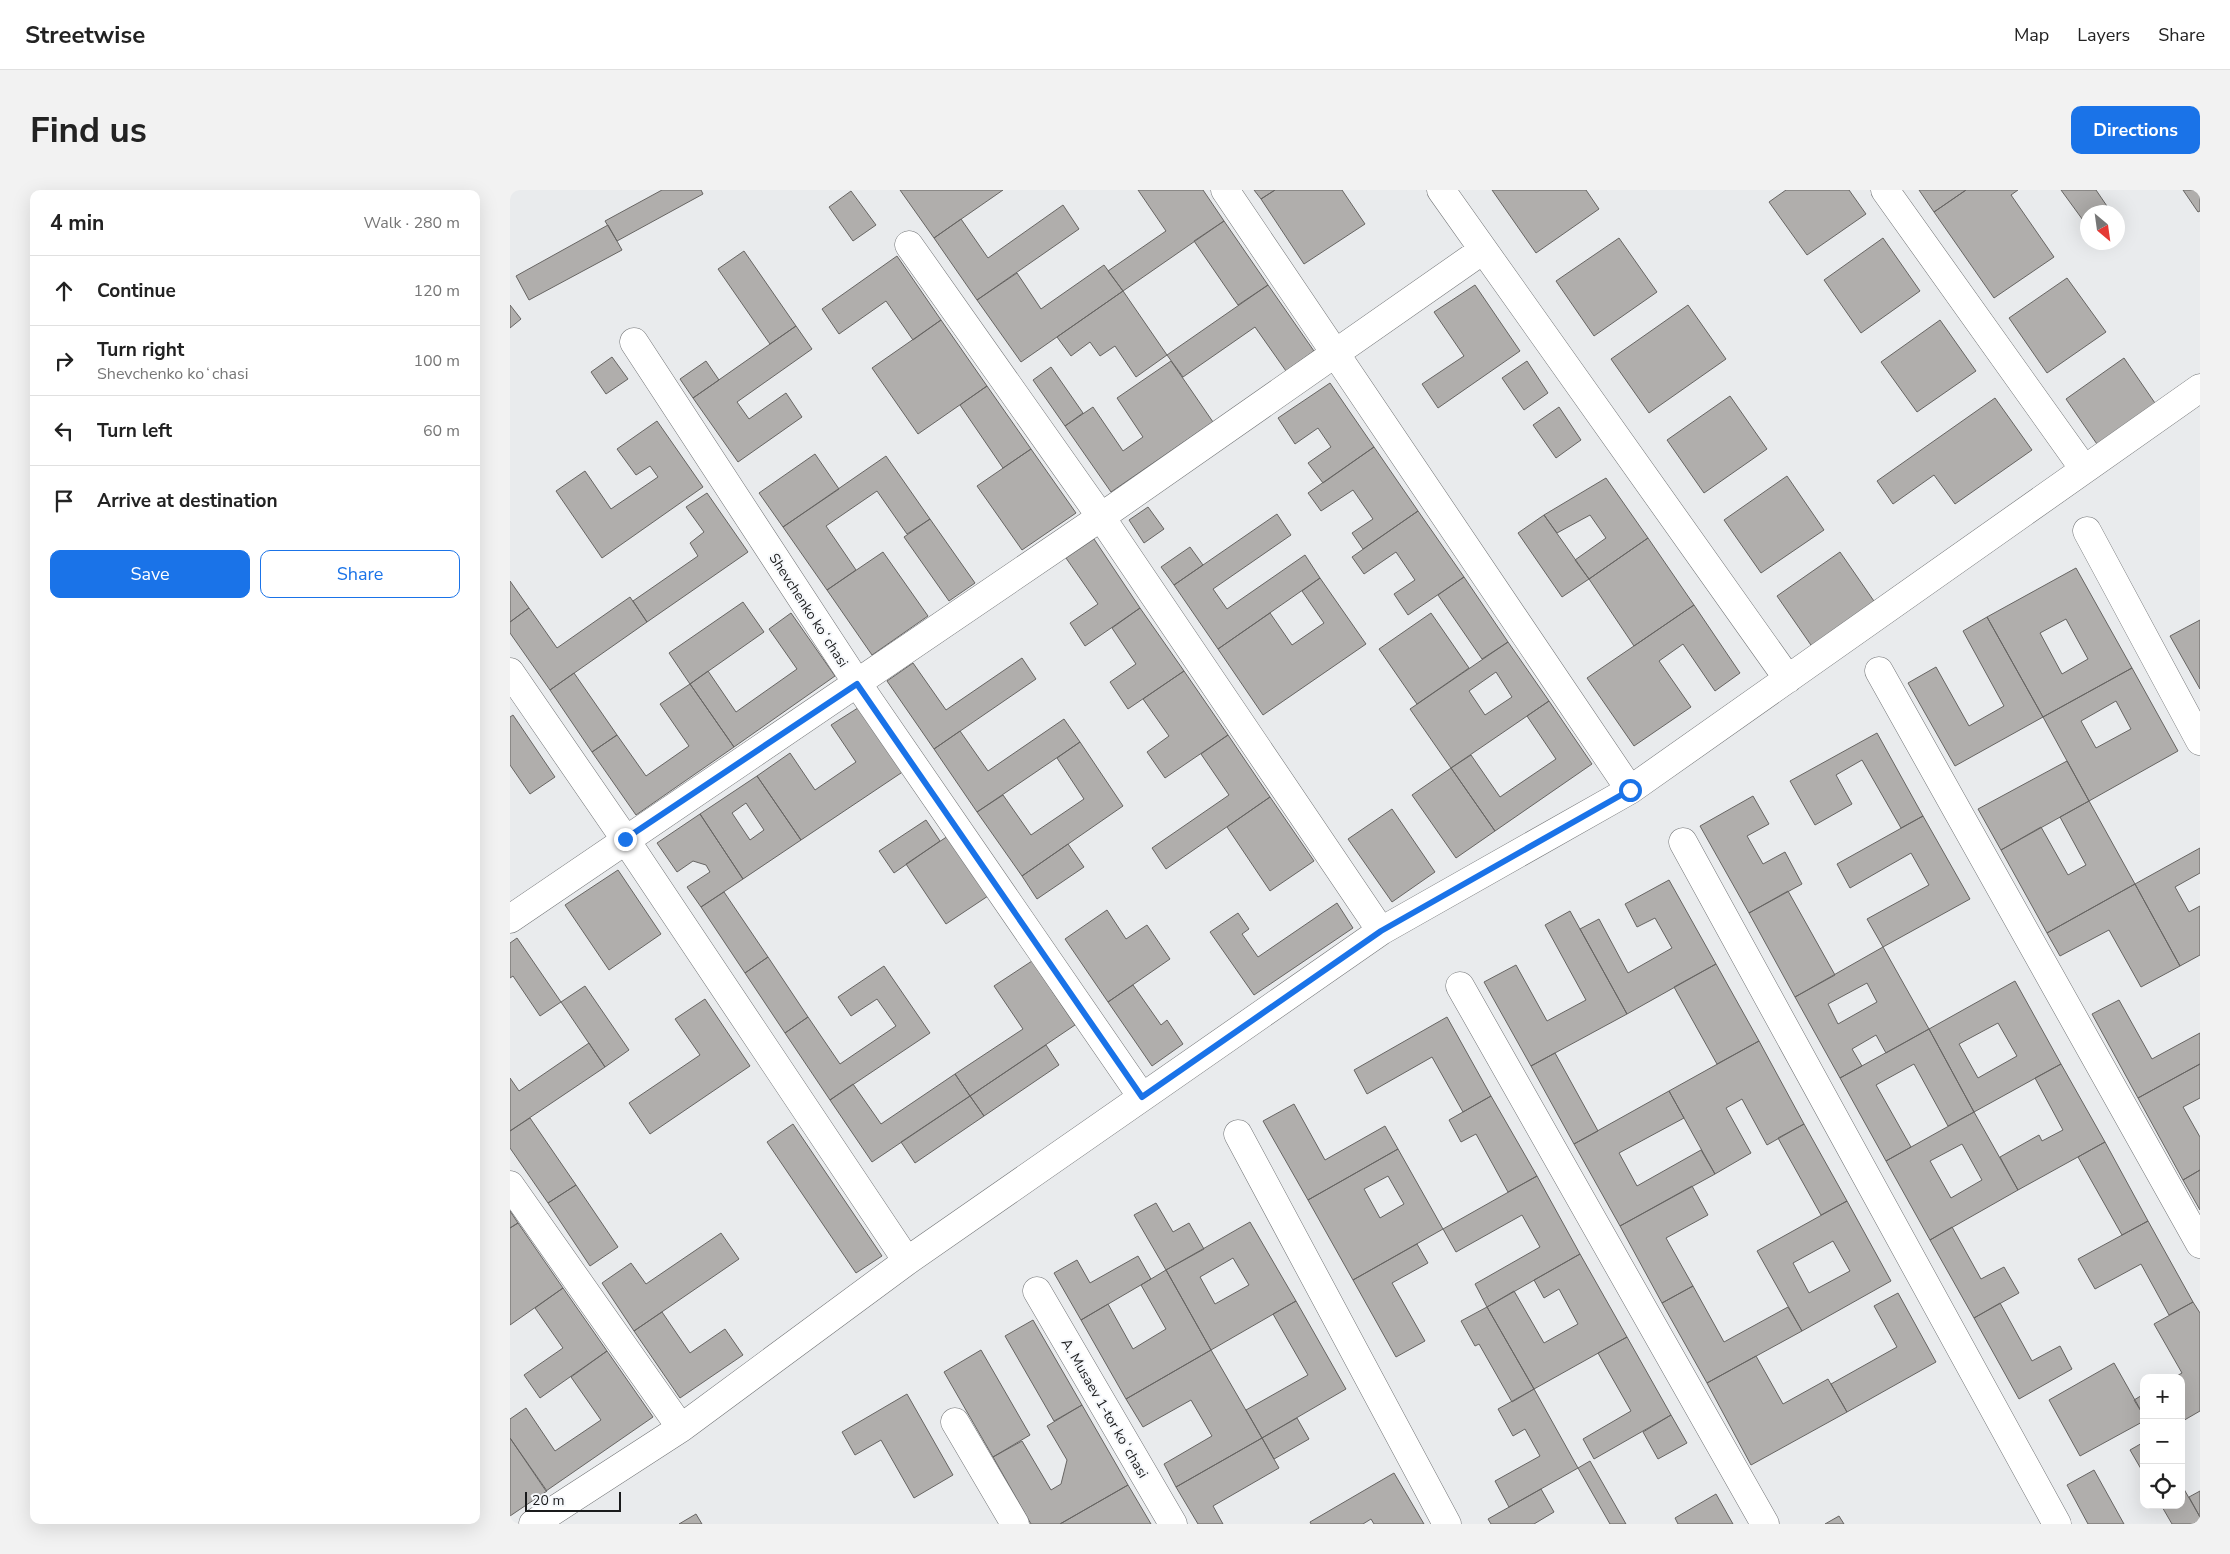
<!DOCTYPE html>
<html lang="en">
<head>
<meta charset="utf-8">
<style>
	:root { --surface:#fff; --page:#f2f2f2; --text:#222; --muted:#767676; --line:#e0e0e0; --accent:#1a73e8 }
	body { margin:0; font-family:"Nunito Sans",sans-serif; background:var(--page); color:var(--text) }
	.controls { position:absolute; right:15px; bottom:15px; display:grid; overflow:hidden; border-radius:10px; box-shadow:0 5px 20px #0002 }
	.controls button { width:45px; height:45px; display:grid; place-items:center; padding:0; border:0; border-bottom:1px solid var(--line); background:var(--surface); color:var(--text); font:25px sans-serif }
	.compass { position:absolute; left:1570px; top:15px; width:45px; height:45px; border-radius:50%; background:var(--surface); box-shadow:0 5px 20px #0002; rotate:151deg }
	.scale { position:absolute; left:15px; bottom:12px; width:96px; box-sizing:border-box; padding-left:5px; border:2px solid #1a1b1c; border-top:0; font-size:14px; line-height:18px; white-space:nowrap; color:#1a1b1c; -webkit-text-stroke:4px #f6f8fb; paint-order:stroke }
	.stop { position:absolute; width:15px; height:15px; margin:-11px; border:4px solid #1a73e8; border-radius:50%; background:#fff }
	.stop.end { background:#1a73e8; border-color:#fff; box-shadow:0 1px 5px #0008 }
	.list { margin:0; padding:0; list-style:none }
	h2 { display:flex; justify-content:space-between; align-items:center; height:65px; margin:0; padding:0 20px; font-size:21px }
	h2 small { font-size:16px; font-weight:400; color:var(--muted) }
	.list li { display:grid; grid-template-columns:32px 1fr auto; gap:15px; align-items:center; box-sizing:border-box; height:70px; padding:0 20px; border-top:1px solid var(--line) }
	.list b { display:block; font-size:19px; white-space:nowrap }
	.list p { margin:0; font-size:16px; white-space:nowrap; color:var(--muted) }
	.list em { font-size:16px; font-style:normal; color:var(--muted) }
	.actions { display:flex; gap:10px; padding:15px 20px }
	.actions a { flex:1; padding:11px 0; border:1px solid var(--accent); border-radius:10px; text-align:center; font-size:18px; color:var(--accent) }
	.actions .main { background:var(--accent); color:#fff }
	.icon { flex:none; width:28px; height:28px; fill:none; stroke:currentColor; stroke-width:2; stroke-linecap:round; stroke-linejoin:round }
	.map { position:relative; flex:none; width:1690px; height:1334px; overflow:hidden; border-radius:10px }
	header { display:flex; align-items:center; gap:30px; box-sizing:border-box; height:70px; padding:0 25px; background:var(--surface); border-bottom:1px solid var(--line) }
	header strong { font-size:24px }
	nav { display:flex; gap:28px; margin-inline-start:auto; font-size:18px }
	.intro { display:flex; align-items:center; justify-content:space-between; box-sizing:border-box; height:120px; padding:0 30px }
	h1 { margin:0; font-size:35px }
	.button { padding:12px 22px; border-radius:10px; background:var(--accent); color:#fff; font-size:18px; font-weight:700 }
	main { display:flex; gap:30px; padding:0 30px }
	aside { flex:1; background:var(--surface); border-radius:10px; box-shadow:0 5px 20px #0002 }
	.map>svg:first-child { display:block }
	.building { fill:#b0aeac; stroke:#676563; fill-rule:evenodd }
	.lines { fill:none; stroke-linecap:round; stroke-linejoin:round }
	.minor-casing { stroke:#727476; stroke-width:29 }
	.minor { stroke:#fff; stroke-width:28 }
	.route { stroke:#1a73e8; stroke-width:6 }
	.labels { text-anchor:middle; stroke-width:4; stroke-linejoin:round; paint-order:stroke }
	.street-label { font-size:14px; fill:#1a1b1c; stroke:#f6f8fb }
</style>
</head>
<body>
<header>
<strong>Streetwise</strong>
<nav><a>Map</a><a>Layers</a><a>Share</a></nav>
</header>
<div class="intro"><h1>Find us</h1><a class="button">Directions</a></div>
<main>
<aside>
<h2>4 min<small>Walk · 280 m</small></h2>
<ul class="list">
<li><svg class="icon" aria-label="ahead" viewBox="0 0 24 24"><path d="M12 20V5M6 11l6-6 6 6"/></svg><div><b>Continue</b></div><em>120 m</em></li>
<li><svg class="icon" aria-label="right" viewBox="0 0 24 24"><path d="M7 20v-9h11M14 6l5 5-5 5"/></svg><div><b>Turn right</b><p>Shevchenko koʻchasi</p></div><em>100 m</em></li>
<li><svg class="icon" aria-label="left" viewBox="0 0 24 24"><path d="M17 20v-9H6M10 6l-5 5 5 5"/></svg><div><b>Turn left</b></div><em>60 m</em></li>
<li><svg class="icon" aria-label="arrive" viewBox="0 0 24 24"><path d="M6 21V4h12l-3 4 3 4H6"/></svg><div><b>Arrive at destination</b></div></li>
</ul>
<div class="actions"><a class="main">Save</a><a>Share</a></div>
</aside>
<div class="map">
<svg width="1690" height="1334" viewBox="0 0 1690 1334">
	<rect width="100%" height="100%" fill="#e9ebed"/>
	<path class="building" d="M152,0H191L193,4L107,51L95,31Z
		M390,0H493L424,48Z
		M628,0H693L714,31L613,101L598,81L656,41Z
		M744,0H765L751,9Z
		M765,0H832L855,34L794,74L751,9Z
		M982,0H1076L1089,19L1026,63Z
		M1276,0H1339L1356,24L1297,65L1259,12Z
		M1409,0H1456L1424,22Z
		M1456,0H1508L1501,5L1544,67L1484,108L1424,22Z
		M1551,0H1586L1601,22H1578V37Z
		M1673,0H1690V21L1688,22Z
		M341,1L366,35L343,51L319,17Z
		M553,15L569,39L467,110L424,48L451,29L478,68Z
		M714,31L758,95L728,115L684,51Z
		M98,35L112,60L19,110L6,86Z
		M1109,48L1147,102L1084,146L1046,91Z
		M1373,48L1410,101L1351,143L1314,90Z
		M234,61L286,136L260,154L208,79Z
		M387,66L431,130L403,150L376,111L329,144L312,119Z
		M594,75L613,101L511,172L467,110L507,83L531,119Z
		M1557,88L1596,142L1537,183L1499,128Z
		M758,95L804,161L776,181L745,137L673,187L657,165Z
		M965,95L1010,161L928,218L912,194L954,166L924,122Z
		M613,101L657,165L626,187L605,156L590,166L580,152L561,166L547,147Z
		M0,115L11,129L0,138Z
		M1178,115L1216,169L1139,223L1101,169Z
		M431,130L477,196L408,244L362,178Z
		M1430,130L1466,181L1407,222L1371,172Z
		M286,136L302,159L227,212L239,229L276,203L292,227L228,272L183,208Z
		M102,167L118,189L96,204L81,182Z
		M1614,168L1647,216L1589,257L1556,209Z
		M196,171L209,190L183,208L170,189Z
		M661,171L703,232L601,302L555,236L583,217L613,261L633,247L607,208Z
		M1017,171L1038,203L1014,220L992,188Z
		M541,177L573,223L555,236L523,190Z
		M820,193L864,257L813,293L798,273L821,257L808,238L785,254L768,228Z
		M477,196L521,259L493,278L450,215Z
		M1220,206L1257,259L1194,303L1157,250Z
		M1485,208L1522,260L1445,314L1424,285L1383,314L1367,291Z
		M1049,217L1071,250L1046,268L1023,235Z
		M147,231L193,297L92,368L46,301L75,281L101,319L148,287L140,276L126,285L107,259Z
		M864,257L908,321L853,359L842,343L863,329L843,300L811,321L798,303Z
		M521,259L566,323L512,360L467,296Z
		M305,264L329,299L273,337L249,303Z
		M376,266L420,329L397,344L367,301L316,336L346,380L317,400L273,337Z
		M1277,286L1314,340L1251,383L1214,330Z
		M1096,288L1138,348L1079,389L1065,370L1096,348L1080,325L1047,343L1034,325Z
		M197,303L238,362L137,432L123,411L188,366L180,353L194,342L176,317Z
		M638,317L654,339L634,353L619,330Z
		M908,321L954,387L898,425L884,404L905,390L886,362L854,384L842,367Z
		M767,324L781,345L703,399L717,419L795,365L810,388L708,459L664,395Z
		M1034,325L1079,389L1052,407L1008,343Z
		M420,329L465,393L439,411L394,347Z
		M1138,348L1184,415L1124,456L1079,389Z
		M584,349L630,418L575,456L560,433L588,414L556,368Z
		M680,357L693,375L664,395L651,377Z
		M373,362L418,426L362,465L317,400Z
		M1330,362L1366,414L1303,458L1267,406Z
		M1566,378L1622,478L1533,527L1477,427ZM1556,429L1578,469L1552,484L1530,443Z
		M954,387L998,452L972,469L928,405Z
		M810,388L856,454L753,525L708,459L760,423L782,455L814,433L792,401Z
		M0,391L19,418L0,432Z
		M120,407L137,432L40,500L0,443V432L19,418L47,458Z
		M233,412L254,442L180,494L159,463Z
		M1184,415L1230,483L1205,501L1173,454L1149,471L1181,517L1124,556L1077,488Z
		M630,418L674,481L618,519L600,492L626,474L602,438Z
		M281,423L325,486L224,557L180,494L198,481L226,522L287,479L259,439Z
		M921,423L959,478L907,514L869,459Z
		M1477,427L1533,527L1445,576L1398,493L1426,477L1459,536L1494,516L1453,441Z
		M1690,430V499L1660,446Z
		M998,452L1039,511L941,578L900,519ZM986,482L1002,507L975,525L959,501Z
		M512,468L526,489L424,559L377,491L403,473L436,520Z
		M1622,478L1668,561L1579,611L1533,527ZM1606,511L1621,539L1586,558L1571,531Z
		M674,481L718,545L655,588L637,562L659,546L633,509Z
		M64,483L107,545L82,562L40,500Z
		M180,494L224,557L126,625L82,562L107,545L136,586L179,556L150,514Z
		M1039,511L1082,574L985,641L941,578L961,565L990,607L1046,569L1017,526Z
		M351,516L394,581L291,650L247,586L280,563L305,600L346,572L321,535Z
		M3,525L45,587L20,604L0,575V527Z
		M554,529L570,552L467,622L424,559L450,541L478,581Z
		M1367,543L1413,626L1391,638L1352,570L1326,585L1342,614L1305,635L1280,591Z
		M718,545L760,607L656,679L642,658L719,605L691,564Z
		M570,552L613,616L512,686L467,622L493,605L521,645L574,609L547,568Z
		M1557,571L1579,611L1491,660L1468,619Z
		M941,578L985,641L946,668L902,605Z
		M247,586L291,650L233,689L190,624ZM236,613L254,640L240,650L222,623Z
		M1243,606L1259,634L1237,646L1253,674L1275,662L1292,694L1239,723L1190,636Z
		M760,607L804,671L760,701L717,637Z
		M1579,611L1625,694L1537,743L1491,660L1531,637L1558,685L1576,675L1550,627Z
		M882,619L925,682L882,712L838,649Z
		M190,624L233,689L191,717L177,697L200,682L196,675L183,671L167,682L147,653Z
		M1413,626L1460,709L1373,757L1357,729L1419,695L1401,663L1340,698L1327,674Z
		M416,630L430,651L384,683L369,661Z
		M438,646L478,706L436,734L396,674Z
		M558,654L574,677L527,709L512,686Z
		M1690,658V683L1665,697L1679,722L1690,716V765L1670,776L1625,694Z
		M108,680L151,744L99,780L55,715Z
		M1159,690L1206,774L1117,824L1070,739L1089,729L1118,783L1162,758L1145,728L1127,737L1115,714Z
		M1625,694L1670,776L1631,797L1599,740L1550,766L1537,743Z
		M1278,701L1325,785L1285,807L1239,723Z
		M214,702L258,767L235,783L191,717Z
		M827,713L843,738L744,805L700,742L728,723L739,739L732,744L748,767Z
		M597,720L616,749L637,735L660,769L598,812L555,749Z
		M1060,721L1117,824L1021,876L974,792L1006,775L1037,831L1076,810L1035,735Z
		M7,748L51,812L30,826L3,786L0,788V753Z
		M1373,757L1419,839L1376,863L1366,845L1342,859L1352,876L1330,888L1285,807ZM1357,793L1367,812L1328,834L1318,814Z
		M258,767L298,827L275,843L235,783Z
		M522,771L565,835L460,906L445,884L513,839L484,796Z
		M1206,774L1249,851L1207,874L1164,797Z
		M374,776L420,843L320,910L275,843L298,827L330,874L386,836L367,809L341,826L328,807Z
		M1505,791L1551,874L1464,922L1419,839ZM1488,833L1507,866L1468,888L1449,854Z
		M623,795L651,835L657,830L673,854L642,876L598,812Z
		M75,796L119,860L95,877L51,812Z
		M195,809L240,876L140,944L119,913L190,865L165,829Z
		M1609,810L1642,869L1690,843V874L1628,908L1582,824Z
		M937,827L981,906L953,922L922,867L857,904L844,880Z
		M1419,839L1464,922L1438,936L1404,874L1366,895L1401,957L1376,971L1330,888Z
		M1249,851L1294,934L1257,955L1232,909L1216,918L1241,963L1205,984L1159,901Z
		M79,853L95,877L0,941V888L9,901Z
		M536,855L549,875L474,926L460,906Z
		M1045,863L1088,941L1064,954L1021,876Z
		M1551,874L1595,952L1508,1000L1490,967L1529,945L1532,951L1553,940L1525,888Z
		M1690,874V908L1673,917L1690,947V980L1673,990L1628,908Z
		M445,884L460,906L362,972L320,910L343,894L371,934Z
		M1159,901L1174,928L1109,963L1127,996L1191,960L1205,984L1110,1036L1064,954Z
		M460,906L474,926L405,973L391,952Z
		M981,906L1027,986L998,1002L966,944L951,952L939,930Z
		M784,914L815,970L875,936L888,959L798,1010L753,931Z
		M1464,922L1508,1000L1420,1050L1376,971ZM1452,954L1472,990L1441,1008L1420,971Z
		M20,928L66,995L38,1013L0,958V941Z
		M283,934L372,1066L346,1083L257,952Z
		M1294,934L1337,1011L1311,1025L1268,948Z
		M1595,952L1638,1031L1612,1045L1568,967Z
		M888,959L933,1039L843,1090L798,1010ZM878,986L894,1014L870,1028L854,999Z
		M1690,980V1020L1673,990Z
		M1027,986L1070,1064L977,1117L965,1094L1030,1057L1012,1025L946,1062L933,1039Z
		M66,995L108,1057L80,1076L38,1013Z
		M1182,996L1198,1025L1156,1048L1183,1096L1152,1113L1110,1036Z
		M1337,1011L1381,1091L1292,1141L1247,1061ZM1323,1051L1340,1081L1299,1103L1283,1073Z
		M646,1013L663,1042L679,1033L694,1059L656,1080L624,1025Z
		M0,1021L8,1033L0,1038Z
		M1638,1031L1683,1112L1659,1125L1631,1074L1585,1099L1568,1069Z
		M740,1032L786,1111L701,1160L656,1080ZM723,1068L739,1095L705,1114L690,1087Z
		M8,1033L53,1098L0,1135V1038Z
		M1442,1037L1471,1089L1494,1077L1509,1103L1464,1128L1420,1050Z
		M211,1043L229,1069L124,1141L92,1093L121,1073L136,1094Z
		M907,1054L918,1073L882,1093L915,1151L886,1167L843,1090Z
		M1070,1064L1117,1147L1024,1199L977,1117L1004,1101L1034,1153L1068,1134L1049,1099L1034,1108L1024,1090Z
		M628,1066L641,1089L571,1130L544,1083L567,1070L580,1093Z
		M656,1080L701,1160L616,1209L571,1130L598,1114L623,1159L656,1139L631,1095Z
		M1183,1096L1214,1152L1278,1117L1292,1141L1197,1193L1152,1113Z
		M53,1098L97,1161L30,1208L14,1185L53,1158L25,1118Z
		M1388,1103L1426,1172L1337,1222L1321,1194L1387,1157L1364,1116Z
		M786,1111L836,1199L752,1248L736,1220L798,1185L763,1124Z
		M1683,1112L1690,1123V1221L1671,1232V1188H1663L1672,1183L1644,1134Z
		M1490,1113L1522,1171L1550,1156L1562,1179L1509,1209L1464,1128Z
		M977,1117L1024,1199L1002,1212L969,1154L965,1156L951,1131Z
		M152,1122L180,1163L215,1139L233,1165L170,1208L124,1141Z
		M523,1130L572,1215L544,1231L495,1146Z
		M1117,1147L1161,1225L1084,1269L1073,1249L1121,1221L1088,1163Z
		M471,1160L520,1245L483,1267L434,1182Z
		M701,1160L752,1248L666,1297L654,1274L702,1246L681,1210L633,1237L616,1209Z
		M97,1161L143,1227L36,1301L0,1248V1229L16,1218L45,1261L91,1230L61,1187Z
		M1246,1166L1273,1214L1318,1189L1337,1222L1241,1275L1197,1193Z
		M1604,1173L1634,1226V1231L1570,1266L1539,1210Z
		M1024,1199L1068,1278L999,1317L985,1291L1030,1266L1015,1239L1003,1246L988,1219Z
		M397,1204L443,1285L404,1308L371,1250L345,1265L332,1242Z
		M1634,1204V1226L1624,1210Z
		M572,1215L618,1295L550,1334H521L483,1267L512,1251L541,1300L551,1294L557,1270L537,1236Z
		M1161,1225L1177,1253L1148,1269L1133,1242Z
		M787,1228L799,1249L764,1269L752,1248Z
		M0,1248L37,1301L0,1326Z
		M752,1248L769,1278L703,1316L713,1334H688L666,1297Z
		M1634,1252V1284L1620,1260Z
		M1080,1271L1116,1334H1100L1068,1278Z
		M1584,1280L1614,1334H1578L1557,1295Z
		M884,1283L914,1334H864L861,1329L853,1334H801L800,1332Z
		M1671,1294L1690,1327V1330L1683,1334H1662L1651,1315H1671Z
		M618,1295L641,1334H550Z
		M1031,1299L1044,1322L1024,1334H981L978,1329Z
		M1690,1301V1327L1679,1307Z
		M1206,1304L1223,1334H1168L1165,1328Z
		M186,1324L192,1334H169Z
		M1329,1326L1334,1334H1315Z"/>
	<g class="lines">
		<defs>
			<path id="minor" d="M931,0L1278,489
				M1375,0L1574,279
				M399,55L591,327L871,741
				M124,152L347,493L632,907
				M1577,341L1690,551
				M1369,481L1690,1054
				M0,482L115,649L397,1071
				M1120,600L1690,198
				M1173,652L1547,1334
				M0,729L591,327L973,60
				M950,796L1255,1334
				M728,944L937,1334
				M0,995L171,1238
				M527,1101L663,1334
				M445,1232L505,1334
				M23,1334L171,1238L397,1071L871,741L1120,600L715,0"/>
		</defs>
		<use href="#minor" class="minor-casing"/>
		<use href="#minor" class="minor"/>
	</g>
	<g class="lines">
		<path class="route" d="M115,649L347,494L632,907L871,741L1120,600"/>
	</g>
	<g class="labels">
		<g class="street-label">
			<text transform="translate(299 420) rotate(57)" y="5">Shevchenko koʻchasi</text>
			<text transform="translate(595 1218) rotate(60)" y="5">A. Musaev 1-tor koʻchasi</text>
		</g>
	</g>
</svg>
<div class="controls">
<button>+</button>
<button>−</button>
<button><svg class="icon" aria-label="locate" viewBox="0 0 24 24"><circle cx="12" cy="12" r="6"/><path d="M12 2v4M12 18v4M2 12h4M18 12h4"/></svg></button>
</div>
<svg class="compass" viewBox="-18 -18 36 36"><path d="M0-13l5 13h-10z" fill="#e53935"/><path d="M0 13l5-13h-10z" fill="#767676"/></svg>
<div class="scale">20 m</div>
<div class="stop" style="left:1120px;top:600px"></div>
<div class="stop end" style="left:115px;top:649px"></div>
</div>
</main>
</body>
</html>
